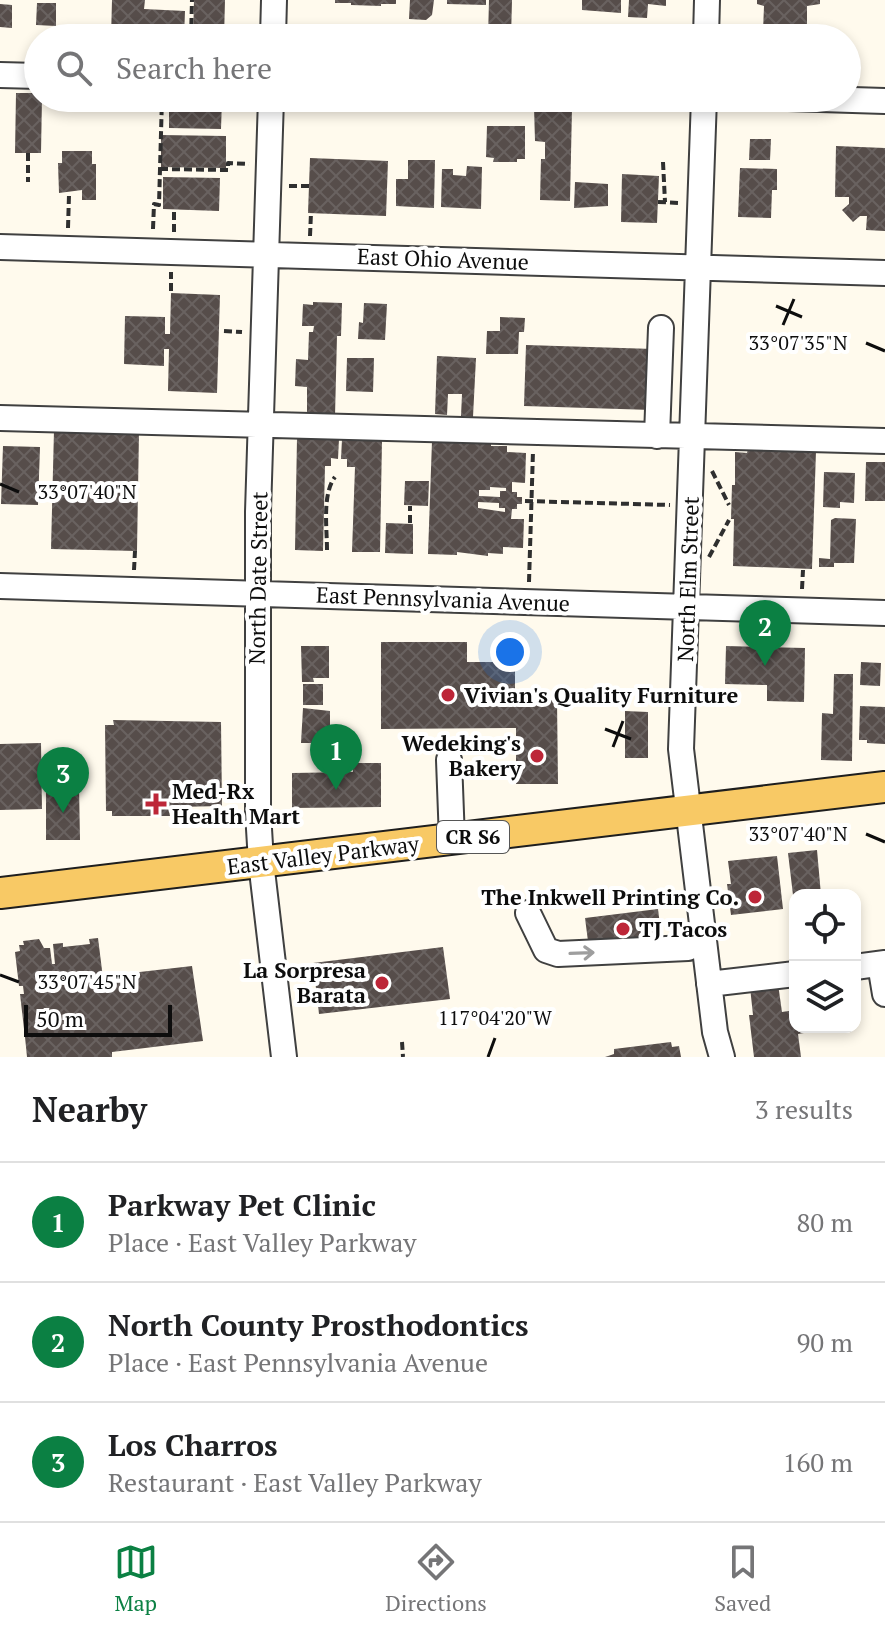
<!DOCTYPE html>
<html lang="en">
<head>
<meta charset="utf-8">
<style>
	:root { --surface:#fff; --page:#f6f6f6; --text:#202124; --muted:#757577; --line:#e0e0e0; --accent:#0b8043 }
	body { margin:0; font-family:"PT Serif",serif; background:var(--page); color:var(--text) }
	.controls { position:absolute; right:24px; bottom:24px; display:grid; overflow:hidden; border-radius:16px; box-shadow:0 4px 12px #0003 }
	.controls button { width:72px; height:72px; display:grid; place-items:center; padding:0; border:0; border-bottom:2px solid var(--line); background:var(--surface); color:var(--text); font:40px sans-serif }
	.scale { position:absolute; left:24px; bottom:20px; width:148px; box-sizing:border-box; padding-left:8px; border:4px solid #0d0d0d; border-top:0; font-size:22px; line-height:28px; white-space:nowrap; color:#0d0d0d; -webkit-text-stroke:6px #fff; paint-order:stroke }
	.you { position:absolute; left:510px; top:652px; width:28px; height:28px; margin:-20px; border:6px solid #fff; border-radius:50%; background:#1a73e8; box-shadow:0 0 0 12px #1a73e833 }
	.badge { display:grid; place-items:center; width:52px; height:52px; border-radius:50%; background:var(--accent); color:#fff; font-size:26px; font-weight:700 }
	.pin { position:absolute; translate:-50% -66px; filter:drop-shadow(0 2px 4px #0008) }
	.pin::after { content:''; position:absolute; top:42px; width:28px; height:24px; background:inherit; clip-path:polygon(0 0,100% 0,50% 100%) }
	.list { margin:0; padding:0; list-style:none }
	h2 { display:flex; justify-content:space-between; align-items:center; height:104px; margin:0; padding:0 32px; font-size:34px }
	h2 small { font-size:26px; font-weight:400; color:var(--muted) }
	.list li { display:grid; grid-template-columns:52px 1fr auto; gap:24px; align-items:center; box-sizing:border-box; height:120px; padding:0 32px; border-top:2px solid var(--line) }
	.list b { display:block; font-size:30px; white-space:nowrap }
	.list p { margin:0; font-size:26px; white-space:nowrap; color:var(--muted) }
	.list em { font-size:26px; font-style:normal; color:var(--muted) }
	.icon { flex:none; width:44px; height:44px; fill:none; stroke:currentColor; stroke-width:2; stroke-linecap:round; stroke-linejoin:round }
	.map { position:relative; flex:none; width:885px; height:1057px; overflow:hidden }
	.search { position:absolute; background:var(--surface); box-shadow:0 4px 12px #0003; left:24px; right:24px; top:24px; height:88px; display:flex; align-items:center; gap:20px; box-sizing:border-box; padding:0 28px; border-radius:44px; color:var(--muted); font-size:30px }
	.sheet { height:464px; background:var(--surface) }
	nav { display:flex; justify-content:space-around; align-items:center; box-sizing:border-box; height:112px; border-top:2px solid var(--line); background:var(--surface); font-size:22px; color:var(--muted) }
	nav a { display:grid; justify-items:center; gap:4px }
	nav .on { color:var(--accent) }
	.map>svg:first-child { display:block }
	.building { fill:url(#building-cross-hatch); fill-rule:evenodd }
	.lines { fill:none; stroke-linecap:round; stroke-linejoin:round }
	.minor-casing { stroke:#404040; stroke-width:28 }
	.major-casing { stroke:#1e1e1e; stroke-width:34 }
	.path { stroke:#2f2f2f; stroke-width:4; stroke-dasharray:8 4; stroke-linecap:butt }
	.minor { stroke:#fff; stroke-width:24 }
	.major { stroke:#f8c965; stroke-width:30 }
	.oneway { stroke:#9e9e9e }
	.ticks { fill:none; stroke:#0d0d0d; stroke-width:3 }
	.poi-dot { fill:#bd2638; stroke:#fff; stroke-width:3 }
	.labels { text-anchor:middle; stroke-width:8; stroke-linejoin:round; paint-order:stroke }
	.shield { fill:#fff; stroke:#565656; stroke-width:2 }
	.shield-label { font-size:20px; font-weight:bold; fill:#0d0d0d }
	.street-label { font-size:22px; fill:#0d0d0d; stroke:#fff }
	.poi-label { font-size:22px; font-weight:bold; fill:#0d0d0d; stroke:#fff; text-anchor:start }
	.ticks-label { font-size:20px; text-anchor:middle; fill:#0d0d0d; stroke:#fff; stroke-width:8; stroke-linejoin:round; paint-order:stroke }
</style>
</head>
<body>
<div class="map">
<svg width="885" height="1057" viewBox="0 0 885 1057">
	<defs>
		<pattern id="building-cross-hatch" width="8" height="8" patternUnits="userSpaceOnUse" patternTransform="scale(2)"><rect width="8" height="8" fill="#564d4a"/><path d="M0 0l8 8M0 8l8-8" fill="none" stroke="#696260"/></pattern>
	</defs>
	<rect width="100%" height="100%" fill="#fffaed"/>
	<path class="building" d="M112,0H145L144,9L185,11L184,38H111Z
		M194,0H225L224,38H193Z
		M335,0H396V4H381V6L351,5V3H335Z
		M410,0H434L432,15L426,20L409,19Z
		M447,0H486V5L447,4Z
		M489,0H512L511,38H488Z
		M582,0H621V13L582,10Z
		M629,0H666V6L648,4L647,18L628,17Z
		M757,0H820V4L807,6V38H747V34L763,31L764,6L757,4Z
		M37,3H56V26L36,25Z
		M0,4L12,5V28L0,27Z
		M16,93H38V98H42L41,153H15Z
		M169,99L222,100L221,129L169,128Z
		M534,107L572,108L570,201L540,200L541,159H545V142L535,141Z
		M487,126H525V159H517V162H493L494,158L486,157Z
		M161,135L226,136V168L161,167Z
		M750,139H771L770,160H749Z
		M836,146L885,148V231L866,230L867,216H860L853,222L842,210L849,204V197H835Z
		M62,151H92V164H96V200H82V190L59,193L58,163H62Z
		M310,158L388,161L386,216L308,213Z
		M408,160H435L434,208L396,206V179H408Z
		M467,166L482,167L481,209L441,207L442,169H453V175L466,176Z
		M740,168L777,169V190H772L771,218L738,217Z
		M622,174L659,176L657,223L621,222Z
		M163,177L220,178L219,211L163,209Z
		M575,182L608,184V206L574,208Z
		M171,293L220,295L217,393L168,391L169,349H164V366L124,364L125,316L165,317V334H170Z
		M313,302L342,303L341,336H337L335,416L307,415V387L295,386L296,359L308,360L309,332H313L314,326H302L303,304L313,305Z
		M364,303L387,304L385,340L358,339L359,322L363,323Z
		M500,317L525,318L524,332H519L518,354H486L487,331H500Z
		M526,345L654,349L652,410L524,406Z
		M437,356L476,358L473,417L461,416L462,394H448L447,415L435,414Z
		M347,358H374L373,392L346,391Z
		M54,430L139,432L137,551L51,549Z
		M297,438L339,439L338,459L331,458V466H325L323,551L295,550Z
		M342,439L382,440L380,552H352L355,467H347V459H341Z
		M432,441L460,442V444L491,443V446H507V452L526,453L525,483L512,482V492H517V497H522V504H517V509H512L511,519H524L523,548L503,547V554L488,553V556L457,552V555L428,554ZM490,487L506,488V491H500V497L479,496V490H490ZM478,502L499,503V508H505V512L478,508Z
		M3,446L40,447L38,505L1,504Z
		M748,449L816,451L812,569L733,566L734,519H731L732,485H735V452L747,453Z
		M866,462H885V501H865Z
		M824,472L855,473L854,503L840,502V508L823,507Z
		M405,481H429L428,506L404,505Z
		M835,518L856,519L854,563H834V567H819V558L830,559L831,520Z
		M386,523L413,524V554L385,553Z
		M381,642H467V662H515V700H557L558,784H516V728L381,729Z
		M301,646H329V678H313L314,682H302Z
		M726,646L805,648L804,702L767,701V685L725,684Z
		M861,662L881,663L880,686L860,685Z
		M834,674H853L852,761L821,760L822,713L833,714Z
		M303,684H323V705H303Z
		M860,706L885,707V744L867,743V740H859Z
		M303,708L330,711V743H301Z
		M625,711L648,712V758H625Z
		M113,720L221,722L222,806L175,807V811H169L170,816H112V811H106L105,725H114Z
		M41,743L42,809L0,810V744Z
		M353,763H381V807L292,808V773L353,772Z
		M46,786H79L80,840H46Z
		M817,850L821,895H793L788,853Z
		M777,856L783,909L731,915L727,884H731L728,861Z
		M658,909L662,941L589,949L585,918Z
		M98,938L104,986L106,985L105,976L192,966L203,1041L112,1052V1057H27L25,1037H28L27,1029H24L20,994H24L23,986H19L15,952L20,951L19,945H24L23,941L39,939L44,948H50L52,964H55L53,944L63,943V947L90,944L89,939Z
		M443,947L450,999L319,1014L313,963Z
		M778,984L782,1012L795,1010V1027H803L804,1033L798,1034L801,1057H754L749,1015H753L750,987Z
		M671,1042L672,1047L679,1046L681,1057H605L614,1054V1049Z"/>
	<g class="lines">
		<defs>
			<path id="minor" d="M273,38L274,0
				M706,38L707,0
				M0,75L38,76
				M271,98L258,512V812L261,862L284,1057
				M704,98L681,749L715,1032L722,1057
				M788,98L885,101
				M0,247L885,273
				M0,418L885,441
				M657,436L661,328
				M0,586L885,613
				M449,760L452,840
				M528,913L546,950L558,954L688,948
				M880,964L885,994
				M855,967L885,963
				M709,984L795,974"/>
			<path id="major" d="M0,893L885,787"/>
		</defs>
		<use href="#minor" class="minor-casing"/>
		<use href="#major" class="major-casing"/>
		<path class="path" d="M191,38L192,0
			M28,153V182
			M663,162L665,202
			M160,169L228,170V163L249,164
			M289,186H309
			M658,202L680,203
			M68,228L69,195
			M153,229L154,204L159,205L162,98
			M174,232V210
			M310,236L311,213
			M171,291V272
			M224,331L242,332
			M712,471L729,505
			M525,501L670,505
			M410,523V506
			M327,550C327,528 322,494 335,477
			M709,557L729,520
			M134,570L135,551
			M529,582L533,451
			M802,589L803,570
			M295,969L314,967
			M402,1042L403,1057"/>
		<use href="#minor" class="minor"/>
		<use href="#major" class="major"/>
	</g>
	<defs><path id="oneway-shaft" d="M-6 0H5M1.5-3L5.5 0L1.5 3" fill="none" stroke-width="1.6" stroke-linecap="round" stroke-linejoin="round" transform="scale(2)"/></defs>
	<use class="oneway" href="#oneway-shaft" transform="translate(582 953) rotate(-2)"/>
	<path class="ticks" d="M776,306L802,317M783,325L794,299M866,343L885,351M0,484L19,492M605,729L631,739M613,747L623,721M866,834L885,842M0,975L19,982M488,1057L495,1038"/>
	<g class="poi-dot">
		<circle cx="448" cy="695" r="8"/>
		<circle cx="537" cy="756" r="8"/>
		<path d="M152 792h8v8h8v8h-8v8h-8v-8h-8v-8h8z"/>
		<circle cx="755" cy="897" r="8"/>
		<circle cx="623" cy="929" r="8"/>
		<circle cx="382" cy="983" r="8"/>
	</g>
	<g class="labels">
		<rect class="shield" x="437" y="821" width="72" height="32" rx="6"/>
		<g class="shield-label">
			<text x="473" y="844">CR S6</text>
		</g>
		<g class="street-label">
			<text transform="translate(443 259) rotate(2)" y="8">East Ohio Avenue</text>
			<text transform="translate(258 578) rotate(-89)" y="8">North Date Street</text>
			<text transform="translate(688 579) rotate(-88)" y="8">North Elm Street</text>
			<text transform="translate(443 599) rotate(2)" y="8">East Pennsylvania Avenue</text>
			<text transform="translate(323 855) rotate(-7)" y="8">East Valley Parkway</text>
		</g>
		<g class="poi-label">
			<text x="464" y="703">Vivian's Quality Furniture</text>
			<text x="521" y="751" text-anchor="end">Wedeking's<tspan x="521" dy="25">Bakery</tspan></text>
			<text x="172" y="799">Med-Rx<tspan x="172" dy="25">Health Mart</tspan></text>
			<text x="739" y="905" text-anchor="end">The Inkwell Printing Co.</text>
			<text x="639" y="937">TJ Tacos</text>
			<text x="366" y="978" text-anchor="end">La Sorpresa<tspan x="366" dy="25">Barata</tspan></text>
		</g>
	</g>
	<g class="ticks-label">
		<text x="798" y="350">33°07'35"N</text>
		<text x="87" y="499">33°07'40"N</text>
		<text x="798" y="841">33°07'40"N</text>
		<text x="87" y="989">33°07'45"N</text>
		<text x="495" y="1025">117°04'20"W</text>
	</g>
</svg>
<div class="controls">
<button><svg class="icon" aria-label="locate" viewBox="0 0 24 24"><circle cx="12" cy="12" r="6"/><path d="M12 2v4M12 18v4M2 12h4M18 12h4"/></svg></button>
<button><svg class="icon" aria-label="layers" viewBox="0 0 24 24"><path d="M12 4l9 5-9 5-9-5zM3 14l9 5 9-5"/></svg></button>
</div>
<div class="scale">50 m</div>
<div class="you"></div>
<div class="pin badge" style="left:336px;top:790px">1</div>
<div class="pin badge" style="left:765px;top:666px">2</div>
<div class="pin badge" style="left:63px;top:813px">3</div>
<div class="search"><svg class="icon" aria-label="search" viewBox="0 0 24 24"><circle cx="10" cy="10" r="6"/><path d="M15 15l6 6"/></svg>Search here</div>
</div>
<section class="sheet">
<h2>Nearby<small>3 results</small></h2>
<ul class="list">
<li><span class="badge">1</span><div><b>Parkway Pet Clinic</b><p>Place · East Valley Parkway</p></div><em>80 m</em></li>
<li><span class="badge">2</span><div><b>North County Prosthodontics</b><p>Place · East Pennsylvania Avenue</p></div><em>90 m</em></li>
<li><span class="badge">3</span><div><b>Los Charros</b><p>Restaurant · East Valley Parkway</p></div><em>160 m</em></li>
</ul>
</section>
<nav>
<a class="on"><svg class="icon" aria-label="map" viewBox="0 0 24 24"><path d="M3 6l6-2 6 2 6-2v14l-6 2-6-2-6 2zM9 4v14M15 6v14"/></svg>Map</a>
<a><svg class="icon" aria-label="directions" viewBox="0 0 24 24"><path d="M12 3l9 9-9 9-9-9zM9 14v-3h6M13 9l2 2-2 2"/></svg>Directions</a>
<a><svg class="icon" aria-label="saved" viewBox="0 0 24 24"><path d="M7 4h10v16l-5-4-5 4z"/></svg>Saved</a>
</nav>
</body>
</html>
